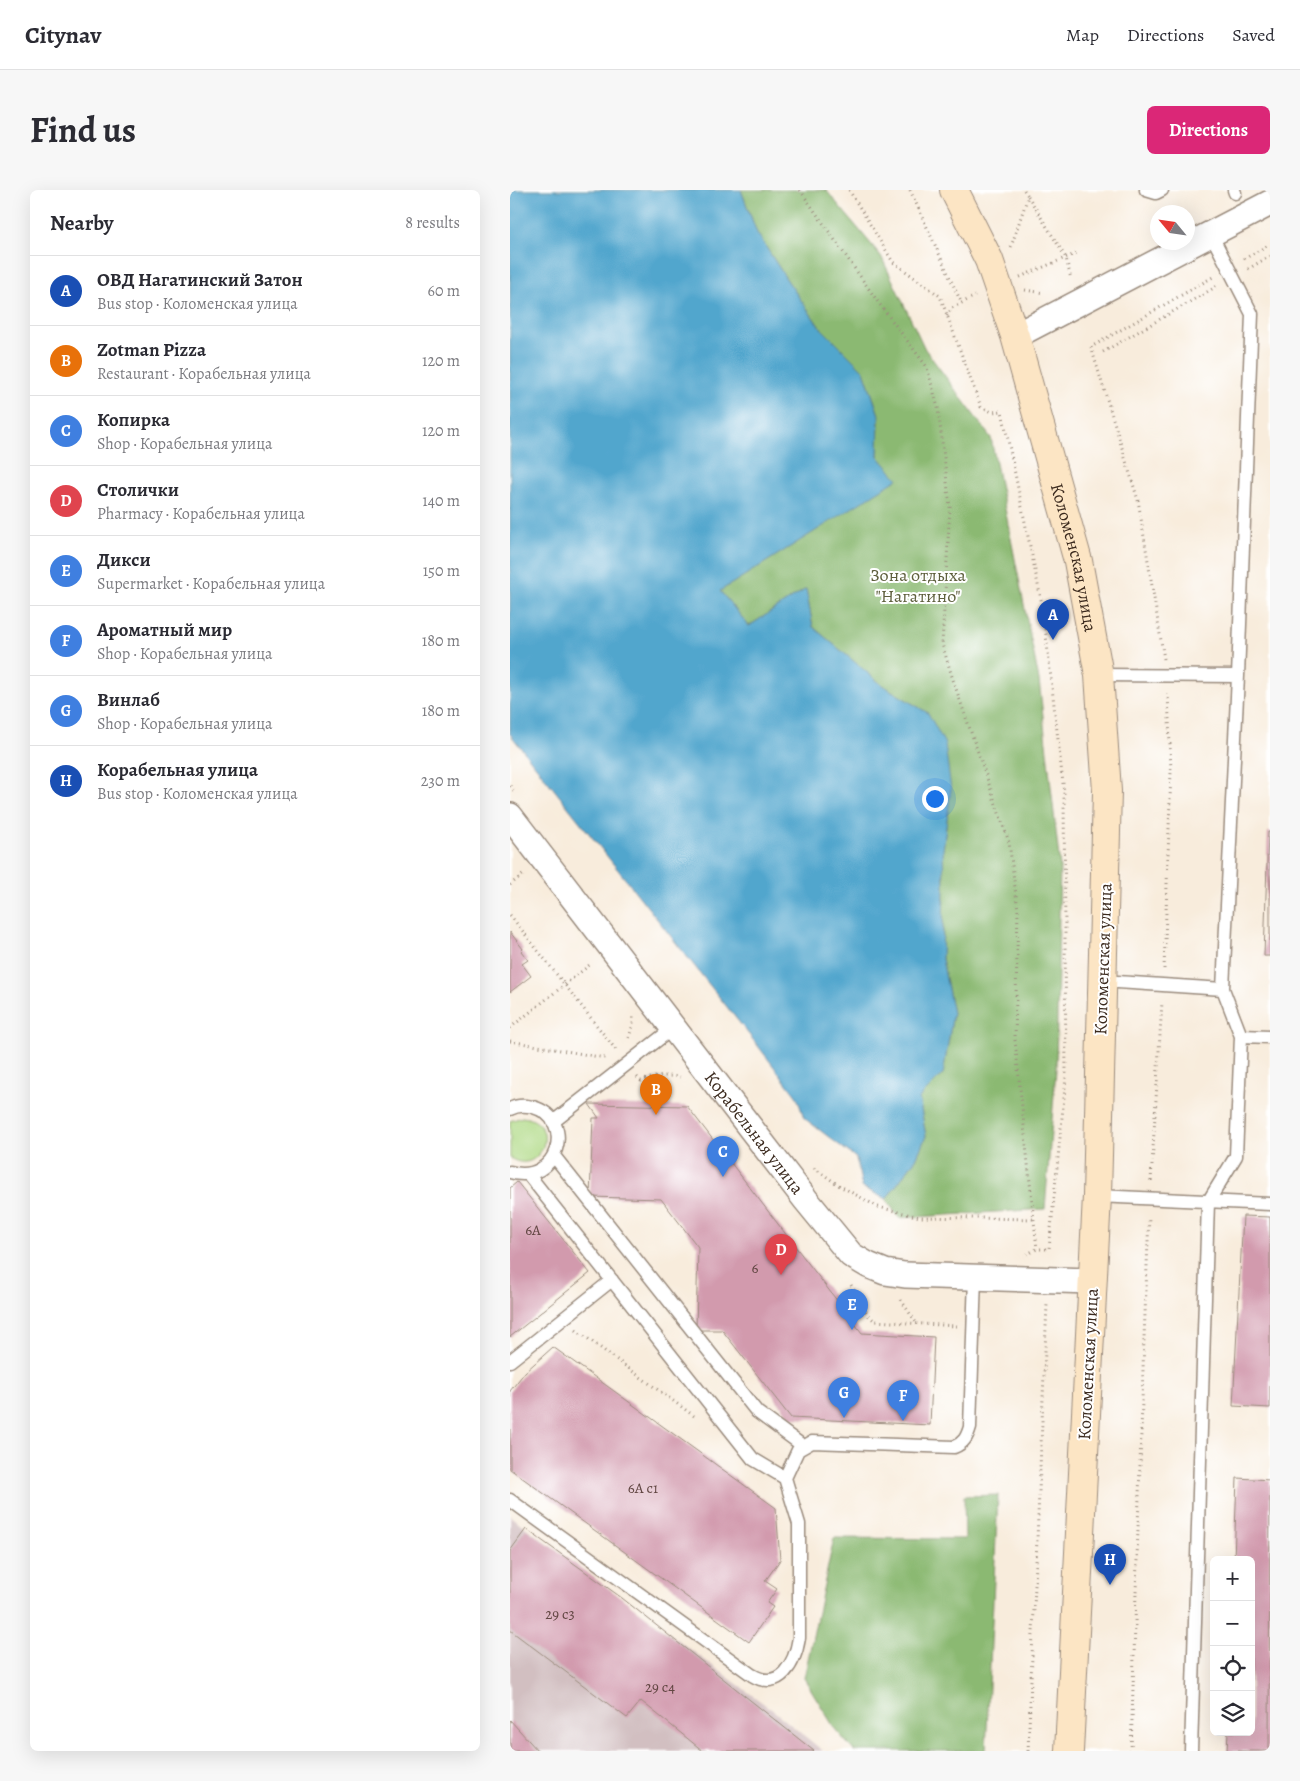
<!DOCTYPE html>
<html lang="en">
<head>
<meta charset="utf-8">
<style>
	:root { --surface:#fff; --page:#f7f7f7; --text:#2b2b33; --muted:#7c7c81; --line:#e1e1e2; --accent:#db2777 }
	body { margin:0; font-family:Alegreya,serif; background:var(--page); color:var(--text) }
	.controls { position:absolute; right:15px; bottom:15px; display:grid; overflow:hidden; border-radius:8px; box-shadow:0 5px 20px #0002 }
	.controls button { width:45px; height:45px; display:grid; place-items:center; padding:0; border:0; border-bottom:1px solid var(--line); background:var(--surface); color:var(--text); font:25px sans-serif }
	.compass { position:absolute; left:640px; top:15px; width:45px; height:45px; border-radius:50%; background:var(--surface); box-shadow:0 5px 20px #0002; rotate:299deg }
	.you { position:absolute; left:424px; top:608px; width:18px; height:18px; margin:-12px; border:4px solid #fff; border-radius:50%; background:#1a73e8; box-shadow:0 0 0 8px #1a73e833 }
	.badge { display:grid; place-items:center; width:32px; height:32px; border-radius:50%; background:var(--accent); color:#fff; font-size:16px; font-weight:700 }
	.pin { position:absolute; translate:-50% -41px; filter:drop-shadow(0 1px 2px #0008) }
	.pin::after { content:''; position:absolute; top:26px; width:18px; height:15px; background:inherit; clip-path:polygon(0 0,100% 0,50% 100%) }
	.list { margin:0; padding:0; list-style:none }
	h2 { display:flex; justify-content:space-between; align-items:center; height:65px; margin:0; padding:0 20px; font-size:21px }
	h2 small { font-size:16px; font-weight:400; color:var(--muted) }
	.list li { display:grid; grid-template-columns:32px 1fr auto; gap:15px; align-items:center; box-sizing:border-box; height:70px; padding:0 20px; border-top:1px solid var(--line) }
	.list b { display:block; font-size:19px; white-space:nowrap }
	.list p { margin:0; font-size:16px; white-space:nowrap; color:var(--muted) }
	.list em { font-size:16px; font-style:normal; color:var(--muted) }
	.icon { flex:none; width:28px; height:28px; fill:none; stroke:currentColor; stroke-width:2; stroke-linecap:round; stroke-linejoin:round }
	.map { position:relative; flex:none; width:760px; height:1561px; overflow:hidden; border-radius:8px }
	header { display:flex; align-items:center; gap:30px; box-sizing:border-box; height:70px; padding:0 25px; background:var(--surface); border-bottom:1px solid var(--line) }
	header strong { font-size:24px }
	nav { display:flex; gap:28px; margin-inline-start:auto; font-size:18px }
	.intro { display:flex; align-items:center; justify-content:space-between; box-sizing:border-box; height:120px; padding:0 30px }
	h1 { margin:0; font-size:35px }
	.button { padding:12px 22px; border-radius:8px; background:var(--accent); color:#fff; font-size:18px; font-weight:700 }
	main { display:flex; gap:30px; padding:0 30px }
	aside { flex:1; background:var(--surface); border-radius:8px; box-shadow:0 5px 20px #0002 }
	.map>svg:first-child { display:block }
	.industrial { fill:#d2bfc1 }
	.green { fill:#afd984; stroke:#758251 }
	.forest { fill:#8bb972; stroke:#637248 }
	.water { fill:#51a6cd; stroke:#466876 }
	.building { fill:#d29aad }
	.lines { fill:none; stroke-linecap:round; stroke-linejoin:round }
	.lane-casing { stroke:#9a8b7d; stroke-width:15 }
	.street-casing { stroke:#9a8b7d; stroke-width:28 }
	.secondary-casing { stroke:#9a8b7d; stroke-width:30 }
	.path { stroke:#9a8b7d; stroke-width:3; stroke-dasharray:1 4; stroke-linecap:butt }
	.lane { stroke:#fff; stroke-width:12 }
	.street { stroke:#fff; stroke-width:25 }
	.secondary { stroke:#fce5c4; stroke-width:28 }
	.labels { text-anchor:middle; stroke-width:4; stroke-linejoin:round; paint-order:stroke }
	.number-label { font-size:15px; fill:#614642 }
	.street-label { font-size:18px; fill:#3b2a1e; stroke:#fff }
	.park-label { font-size:18px; fill:#5e5f3d; stroke:#fff }
</style>
</head>
<body>
<header>
<strong>Citynav</strong>
<nav><a>Map</a><a>Directions</a><a>Saved</a></nav>
</header>
<div class="intro"><h1>Find us</h1><a class="button">Directions</a></div>
<main>
<aside>
<h2>Nearby<small>8 results</small></h2>
<ul class="list">
<li><span class="badge" style="background:#1a4fb4">A</span><div><b>ОВД Нагатинский Затон</b><p>Bus stop · Коломенская улица</p></div><em>60 m</em></li>
<li><span class="badge" style="background:#e8710a">B</span><div><b>Zotman Pizza</b><p>Restaurant · Корабельная улица</p></div><em>120 m</em></li>
<li><span class="badge" style="background:#3f7fe0">C</span><div><b>Копирка</b><p>Shop · Корабельная улица</p></div><em>120 m</em></li>
<li><span class="badge" style="background:#e0444e">D</span><div><b>Столички</b><p>Pharmacy · Корабельная улица</p></div><em>140 m</em></li>
<li><span class="badge" style="background:#3f7fe0">E</span><div><b>Дикси</b><p>Supermarket · Корабельная улица</p></div><em>150 m</em></li>
<li><span class="badge" style="background:#3f7fe0">F</span><div><b>Ароматный мир</b><p>Shop · Корабельная улица</p></div><em>180 m</em></li>
<li><span class="badge" style="background:#3f7fe0">G</span><div><b>Винлаб</b><p>Shop · Корабельная улица</p></div><em>180 m</em></li>
<li><span class="badge" style="background:#1a4fb4">H</span><div><b>Корабельная улица</b><p>Bus stop · Коломенская улица</p></div><em>230 m</em></li>
</ul>
</aside>
<div class="map">
<svg width="760" height="1561" viewBox="0 0 760 1561">
	<rect width="100%" height="100%" fill="#fff"/>
	<filter id="ink" filterUnits="userSpaceOnUse"><feTurbulence type="fractalNoise" baseFrequency=".02" numOctaves="2"/><feDisplacementMap in="SourceGraphic" scale="10" xChannelSelector="R" yChannelSelector="G"/><feConvolveMatrix kernelMatrix="1 2 1 2 8 2 1 2 1" color-interpolation-filters="sRGB"/></filter>
	<filter id="wash" filterUnits="userSpaceOnUse"><feTurbulence type="fractalNoise" baseFrequency=".0096" numOctaves="4" result="noise"/><feDisplacementMap in="SourceGraphic" scale="20" xChannelSelector="R" yChannelSelector="G"/><feGaussianBlur stdDeviation="1.12" result="paint"/><feColorMatrix in="noise" values="0 0 0 0 0 0 0 0 0 0 0 0 0 0 0 0 0 1.4 0 .05"/><feComposite in="paint" operator="in"/></filter>
	<g filter="url(#wash)">
		<rect width="100%" height="100%" fill="#f8ecdc"/>
		<path class="industrial" d="M0,1326L265,1522L313,1561H28L0,1530Z"/>
		<path class="green" d="M12,927C53,931 31,988 0,968V931Z"/>
		<path class="forest" d="M231,0H316L371,66L415,159L481,248L529,490L550,677L546,879L535,1019L389,1028L376,1009L406,969L416,946L409,908L433,884L443,823L432,769L434,698L433,660L441,599L418,523L372,495L303,437L296,399L239,436L210,401L387,289L368,266L369,225L354,181L309,136L277,90L247,43Z
			M488,1305L476,1561H344L325,1539L294,1488L324,1348L455,1349L454,1306Z"/>
		<path class="water" d="M0,0H231L247,43L277,90L309,136L354,181L369,225L368,266L388,289L210,401L239,436L296,399L303,437L372,495L418,523L435,554L441,599L433,660L434,698L432,769L443,823L433,884L409,908L416,946L406,969L376,1009L352,997L346,968L294,928L287,907L248,856L0,544Z"/>
		<g id="blocks">
			<path class="building" d="M758,642H760V766H754Z
				M0,742L13,759L11,761L18,770L12,774L21,786L0,802Z
				M79,914L177,916L352,1143L424,1147L420,1235L281,1228L212,1140H186L188,1057L151,1009L80,1007L83,928H89Z
				M7,992L80,1083L0,1147V998Z
				M733,1026L760,1027V1218L723,1216Z
				M43,1157L266,1318L270,1370L255,1391L267,1399L257,1413L263,1417L239,1452L0,1279V1201L15,1182Z
				M727,1288L760,1290L759,1561H717L718,1542H741V1370H724Z
				M16,1339L112,1408L304,1561H193L131,1511L117,1528L0,1440V1361Z
				M0,1530L28,1561H0Z"/>
		</g>
	</g>
	<g filter="url(#ink)">
		<use href="#blocks" fill-opacity="0" stroke="#9a8b7d" stroke-width="1"/>
		<g class="lines">
			<defs>
				<path id="lane" d="M636,0L646,3L652,0
					M724,0L725,3
					M589,485L728,486
					M592,791L713,799
					M731,846L760,847
					M0,919C7,915 15,915 23,917C67,929 48,996 0,982
					M43,932L163,838
					M44,966L247,1222L293,1256
					M18,984L243,1269L275,1288
					M587,1006L760,1014
					M0,1171L102,1090
					M0,1310L242,1485C270,1502 285,1473 289,1448V1334L275,1288L288,1260L302,1252L444,1257C454,1253 457,1247 460,1237L465,1087
					M681,1561L698,1012L726,966L731,846L713,799L728,486L742,124L701,44"/>
				<g id="street">
					<path d="M505,146L760,13"/>
					<path id="s1" d="M0,626L296,1010L341,1065L358,1075L375,1082L395,1085L581,1091"/>
				</g>
				<g id="secondary">
					<path id="s2" d="M444,0L479,70L505,146L568,371L589,485L597,601L587,1006L559,1561"/>
				</g>
			</defs>
			<use href="#lane" class="lane-casing"/>
			<use href="#street" class="street-casing"/>
			<use href="#secondary" class="secondary-casing"/>
			<path class="path" d="M290,0L368,112L417,177L428,218L440,317L432,454L444,493L499,652L508,720L505,850L527,1059
				M339,0L383,72L430,106L471,217L482,222L492,221L533,419L554,602L556,887L539,1059H527L517,1064
				M400,0L451,112
				M518,6L556,68L561,89
				M501,57L518,6L514,0
				M734,69L760,54
				M738,79L760,66
				M510,87L567,63
				M515,100L534,103
				M437,126L442,118L465,106
				M593,162L709,95
				M654,469L628,310L581,157L703,87
				M0,596L6,603
				M0,695L15,683
				M0,725L106,860
				M654,779L661,582L658,503
				M0,838L82,773
				M119,848L123,834V827
				M0,851L95,868
				M127,887L131,891C144,886 155,885 170,887
				M304,978L330,996L368,1017L410,1027L524,1029
				M641,991L652,812
				M341,1095L358,1125L365,1131L447,1136
				M391,1110L407,1134
				M66,1140L184,1226
				M518,1561L537,1114
				M621,1561L634,1148L639,1027"/>
			<use href="#lane" class="lane"/>
			<use href="#street" class="street"/>
			<use href="#secondary" class="secondary"/>
		</g>
	</g>
	<g class="labels">
		<g class="number-label">
			<text x="23" y="1045">6А</text>
			<text x="245" y="1083">6</text>
			<text x="133" y="1303">6А с1</text>
			<text x="50" y="1429">29 с3</text>
			<text x="150" y="1502">29 с4</text>
		</g>
		<g class="street-label">
			<text dy="6" stroke="none"><textPath href="#s2" startOffset="388">Коломенская улица</textPath></text>
			<text transform="translate(593 769) rotate(-88)" y="6">Коломенская улица</text>
			<text dy="6" stroke="none"><textPath href="#s1" startOffset="400">Корабельная улица</textPath></text>
			<text transform="translate(578 1174) rotate(-87)" y="6">Коломенская улица</text>
		</g>
		<g class="park-label">
			<text x="408" y="391">Зона отдыха<tspan x="408" dy="21">"Нагатино"</tspan></text>
		</g>
	</g>
</svg>
<div class="controls">
<button>+</button>
<button>−</button>
<button><svg class="icon" aria-label="locate" viewBox="0 0 24 24"><circle cx="12" cy="12" r="6"/><path d="M12 2v4M12 18v4M2 12h4M18 12h4"/></svg></button>
<button><svg class="icon" aria-label="layers" viewBox="0 0 24 24"><path d="M12 4l9 5-9 5-9-5zM3 14l9 5 9-5"/></svg></button>
</div>
<svg class="compass" viewBox="-18 -18 36 36"><path d="M0-13l5 13h-10z" fill="#e53935"/><path d="M0 13l5-13h-10z" fill="#7c7c81"/></svg>
<div class="you"></div>
<div class="pin badge" style="left:543px;top:450px;background:#1a4fb4">A</div>
<div class="pin badge" style="left:146px;top:925px;background:#e8710a">B</div>
<div class="pin badge" style="left:213px;top:987px;background:#3f7fe0">C</div>
<div class="pin badge" style="left:271px;top:1085px;background:#e0444e">D</div>
<div class="pin badge" style="left:342px;top:1140px;background:#3f7fe0">E</div>
<div class="pin badge" style="left:393px;top:1231px;background:#3f7fe0">F</div>
<div class="pin badge" style="left:334px;top:1228px;background:#3f7fe0">G</div>
<div class="pin badge" style="left:600px;top:1395px;background:#1a4fb4">H</div>
</div>
</main>
</body>
</html>
